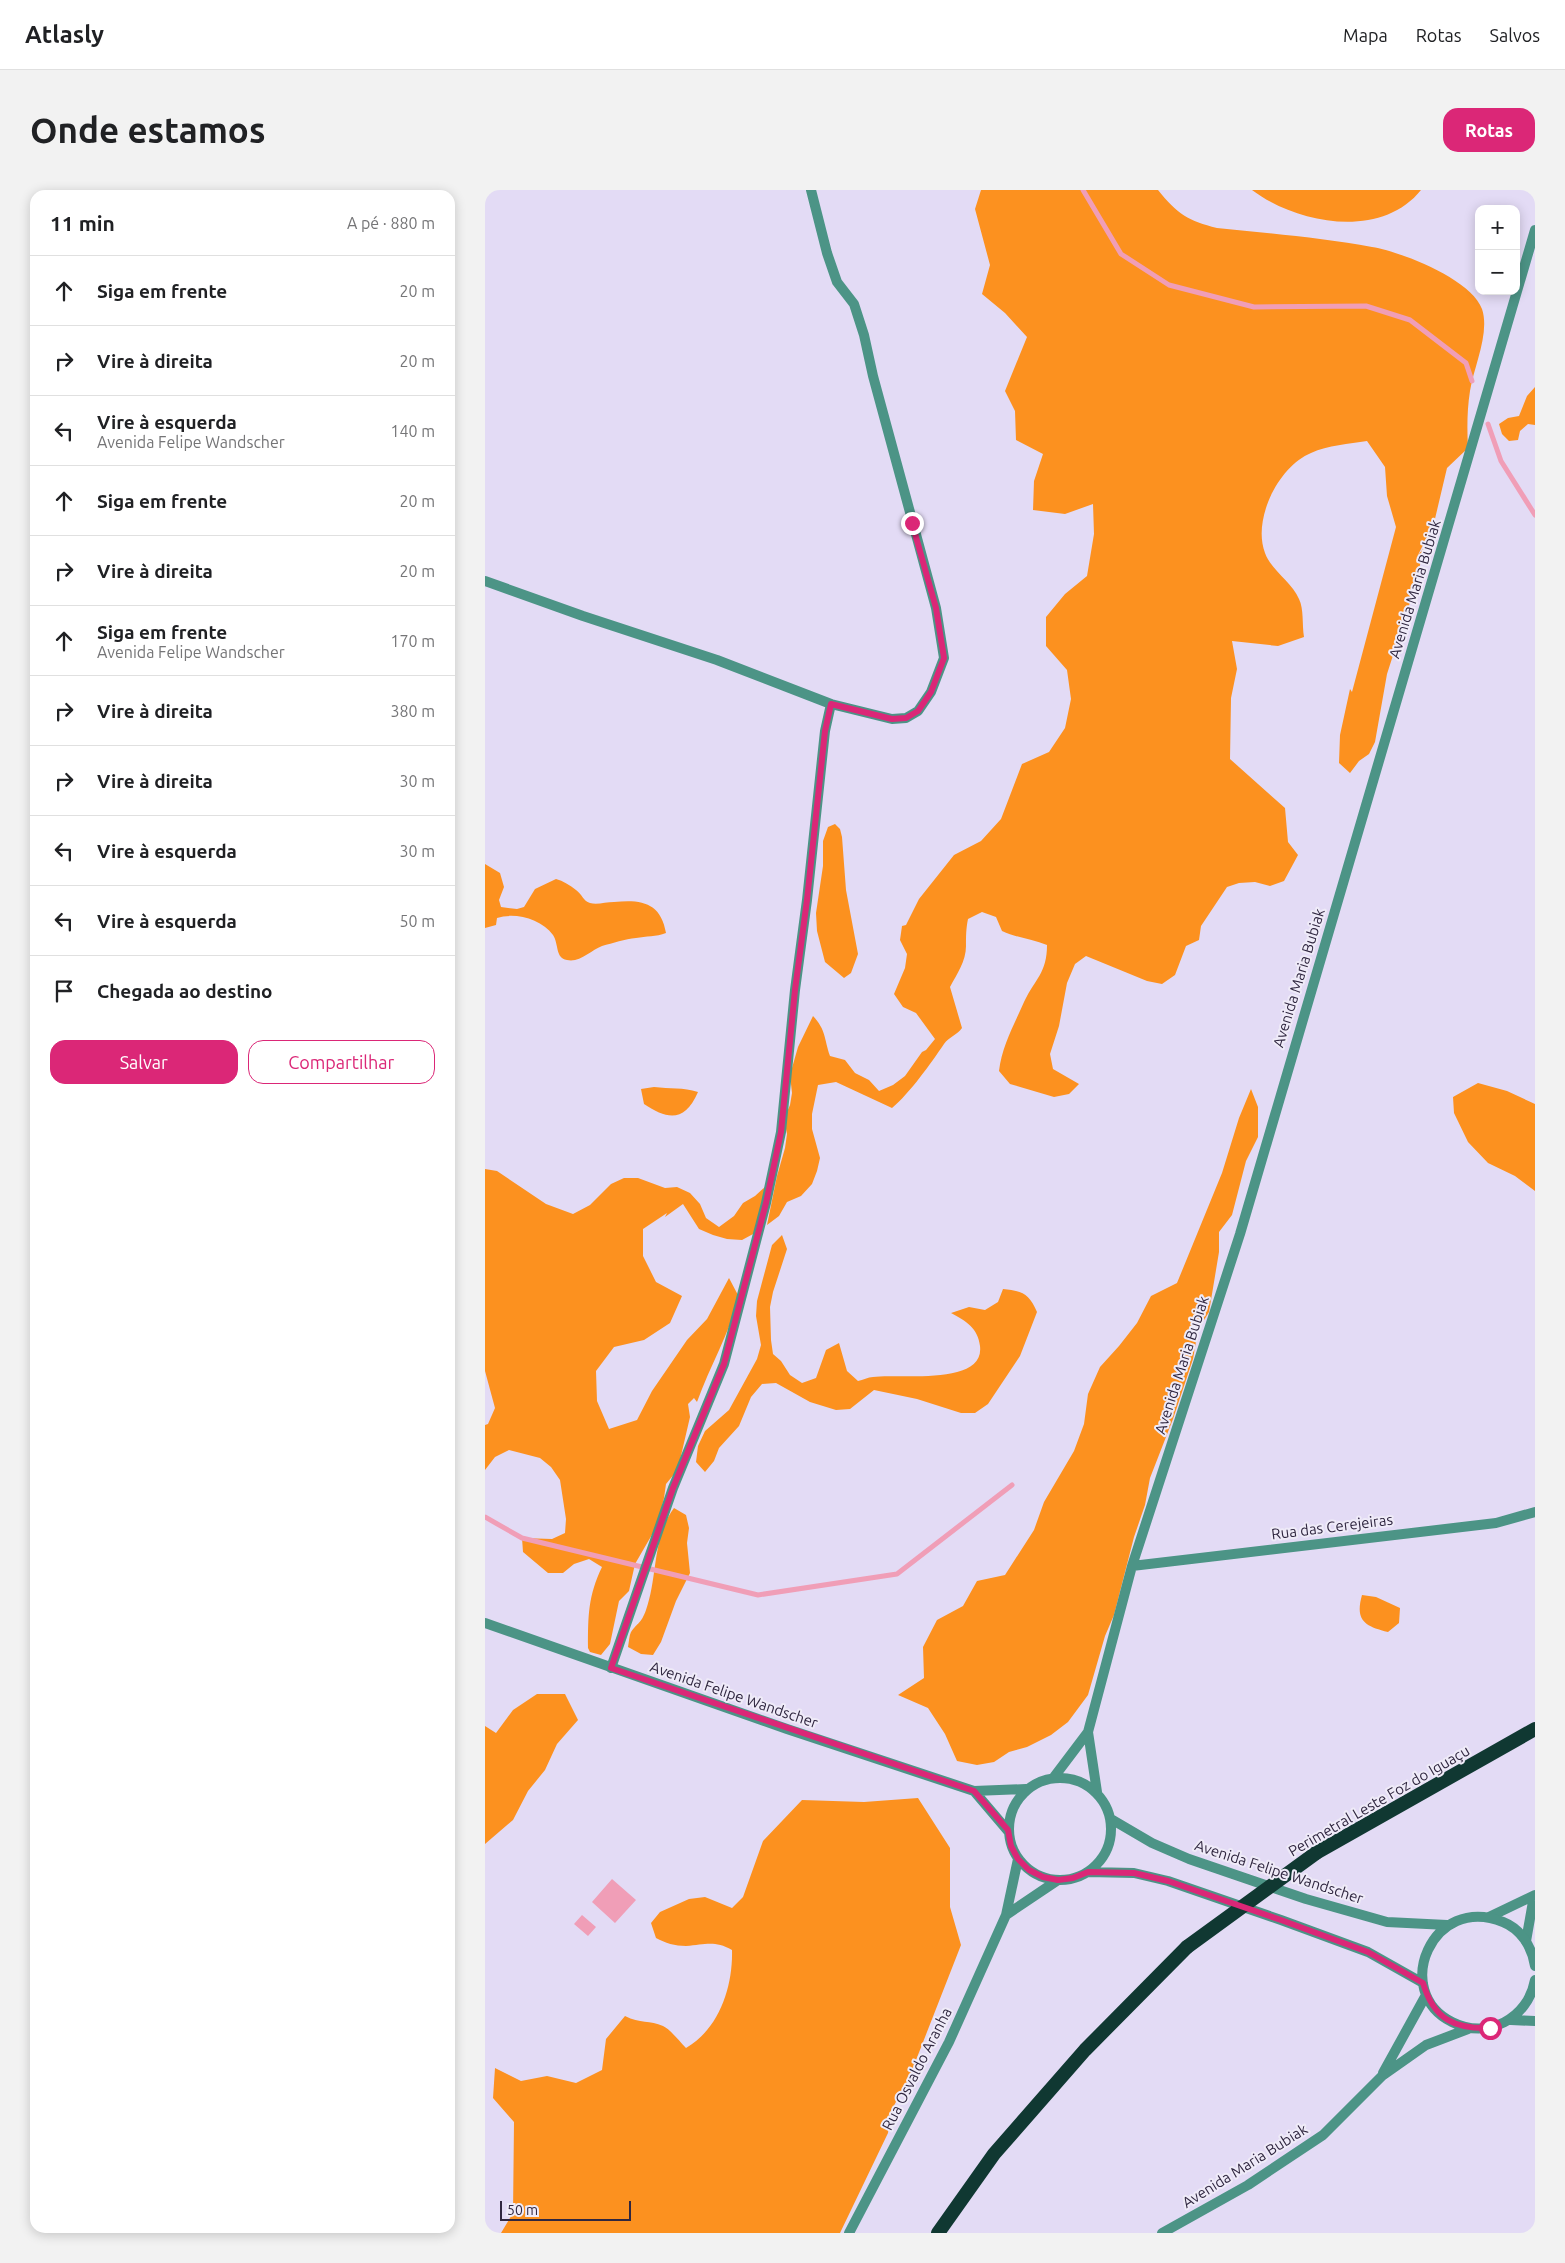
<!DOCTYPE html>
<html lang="pt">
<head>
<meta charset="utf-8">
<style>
	:root { --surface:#fff; --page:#f2f2f2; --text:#202124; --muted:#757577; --line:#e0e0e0; --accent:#db2777 }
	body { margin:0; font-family:Ubuntu,sans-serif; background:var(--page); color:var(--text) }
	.controls { position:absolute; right:15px; top:15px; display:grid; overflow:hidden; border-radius:10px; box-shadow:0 2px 12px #0003 }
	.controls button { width:45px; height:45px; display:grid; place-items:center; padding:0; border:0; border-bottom:1px solid var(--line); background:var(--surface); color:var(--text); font:25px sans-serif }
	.scale { position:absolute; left:15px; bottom:12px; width:131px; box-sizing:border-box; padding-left:5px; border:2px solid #302740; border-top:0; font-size:14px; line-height:18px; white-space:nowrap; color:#302740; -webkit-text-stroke:4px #efebf8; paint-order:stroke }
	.stop { position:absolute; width:15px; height:15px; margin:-11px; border:4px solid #db2777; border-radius:50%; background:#fff }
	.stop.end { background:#db2777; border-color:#fff; box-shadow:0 1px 5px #0008 }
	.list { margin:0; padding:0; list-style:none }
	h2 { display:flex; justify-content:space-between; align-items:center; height:65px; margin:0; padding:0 20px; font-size:21px }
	h2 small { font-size:16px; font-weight:400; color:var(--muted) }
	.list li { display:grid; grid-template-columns:32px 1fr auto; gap:15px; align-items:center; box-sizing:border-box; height:70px; padding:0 20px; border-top:1px solid var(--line) }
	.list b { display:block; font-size:19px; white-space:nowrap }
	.list p { margin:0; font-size:16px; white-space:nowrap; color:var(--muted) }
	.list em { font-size:16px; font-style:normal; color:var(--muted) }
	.actions { display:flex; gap:10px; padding:15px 20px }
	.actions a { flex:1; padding:11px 0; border:1px solid var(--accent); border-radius:15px; text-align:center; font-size:18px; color:var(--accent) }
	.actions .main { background:var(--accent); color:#fff }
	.icon { flex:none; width:28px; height:28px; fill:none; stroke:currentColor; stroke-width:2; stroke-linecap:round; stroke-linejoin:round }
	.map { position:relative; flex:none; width:1050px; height:2043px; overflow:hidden; border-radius:15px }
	header { display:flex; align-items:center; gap:30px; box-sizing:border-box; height:70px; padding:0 25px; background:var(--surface); border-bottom:1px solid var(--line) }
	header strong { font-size:24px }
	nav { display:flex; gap:28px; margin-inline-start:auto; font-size:18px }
	.intro { display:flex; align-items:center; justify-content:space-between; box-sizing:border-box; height:120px; padding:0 30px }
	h1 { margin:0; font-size:35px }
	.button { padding:12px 22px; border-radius:15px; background:var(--accent); color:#fff; font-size:18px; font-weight:700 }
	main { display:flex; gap:30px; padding:0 30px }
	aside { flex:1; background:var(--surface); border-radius:15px; box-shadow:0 2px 12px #0003 }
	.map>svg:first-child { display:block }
	.forest { fill:#fc911f }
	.water { fill:#f09eb7 }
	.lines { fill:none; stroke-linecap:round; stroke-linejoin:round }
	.stream { stroke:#f09eb7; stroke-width:5 }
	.minor { stroke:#4c9486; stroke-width:10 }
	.tertiary { stroke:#4c9486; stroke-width:10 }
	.trunk { stroke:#103832; stroke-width:14 }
	.trunk-bridge { stroke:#103832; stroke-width:14 }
	.route { stroke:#db2777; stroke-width:6 }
	.labels { text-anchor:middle; stroke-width:4; stroke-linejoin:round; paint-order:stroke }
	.street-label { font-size:15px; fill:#302740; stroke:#efebf8 }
</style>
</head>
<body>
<header>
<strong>Atlasly</strong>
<nav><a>Mapa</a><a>Rotas</a><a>Salvos</a></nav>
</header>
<div class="intro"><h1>Onde estamos</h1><a class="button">Rotas</a></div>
<main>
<aside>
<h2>11 min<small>A pé · 880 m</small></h2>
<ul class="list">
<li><svg class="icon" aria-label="ahead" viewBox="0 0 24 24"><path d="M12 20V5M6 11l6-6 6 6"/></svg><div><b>Siga em frente</b></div><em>20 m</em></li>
<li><svg class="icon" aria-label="right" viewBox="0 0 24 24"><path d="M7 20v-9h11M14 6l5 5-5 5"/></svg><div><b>Vire à direita</b></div><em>20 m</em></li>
<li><svg class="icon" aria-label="left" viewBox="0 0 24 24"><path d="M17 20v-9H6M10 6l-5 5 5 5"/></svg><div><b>Vire à esquerda</b><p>Avenida Felipe Wandscher</p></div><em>140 m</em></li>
<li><svg class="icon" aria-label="ahead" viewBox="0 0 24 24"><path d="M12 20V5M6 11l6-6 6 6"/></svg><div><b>Siga em frente</b></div><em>20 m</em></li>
<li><svg class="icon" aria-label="right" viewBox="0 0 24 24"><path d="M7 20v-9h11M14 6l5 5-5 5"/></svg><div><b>Vire à direita</b></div><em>20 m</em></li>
<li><svg class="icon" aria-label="ahead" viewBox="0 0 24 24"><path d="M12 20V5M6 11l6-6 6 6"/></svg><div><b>Siga em frente</b><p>Avenida Felipe Wandscher</p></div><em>170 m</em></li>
<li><svg class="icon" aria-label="right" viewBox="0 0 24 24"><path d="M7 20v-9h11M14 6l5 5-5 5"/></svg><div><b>Vire à direita</b></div><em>380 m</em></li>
<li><svg class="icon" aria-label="right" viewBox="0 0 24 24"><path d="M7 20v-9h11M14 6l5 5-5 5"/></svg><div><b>Vire à direita</b></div><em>30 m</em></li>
<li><svg class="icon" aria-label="left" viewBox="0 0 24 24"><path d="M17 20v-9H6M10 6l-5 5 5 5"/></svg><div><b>Vire à esquerda</b></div><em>30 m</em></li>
<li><svg class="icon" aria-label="left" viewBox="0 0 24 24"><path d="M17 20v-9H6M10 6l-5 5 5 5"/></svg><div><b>Vire à esquerda</b></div><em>50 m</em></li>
<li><svg class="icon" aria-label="arrive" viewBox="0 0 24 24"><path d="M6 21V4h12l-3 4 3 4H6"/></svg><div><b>Chegada ao destino</b></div></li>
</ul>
<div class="actions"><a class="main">Salvar</a><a>Compartilhar</a></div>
</aside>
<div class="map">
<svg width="1050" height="2043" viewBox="0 0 1050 2043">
	<rect width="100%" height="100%" fill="#e3dbf5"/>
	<path class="forest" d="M496,0H673C692,24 704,31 732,38C783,43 838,48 887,57C917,62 986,89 997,119C1005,143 989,176 985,201C982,220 982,239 983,258L962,278L949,333L933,365L939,358L929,400L902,484L890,552L884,564L874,571L865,583L854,573L855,545L865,499L867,502L911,337L902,306L900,277L882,251C864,254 843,255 826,263C794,276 767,329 780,363C786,380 807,392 814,409C819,419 817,435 819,447L793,456L747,451L752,479L746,508L745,569L800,618L803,652L813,665L799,691L785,696L770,692L754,693L742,697L716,736L714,750L701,756L690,785L677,794L662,791L601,766L590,774L582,793L574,836L565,864L568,879L594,894L584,904L569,907L525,894L514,881C517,856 529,835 539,812C550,789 562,783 562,755C547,749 532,748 517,741L511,727L497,722L483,729C481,739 481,746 481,756C481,771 472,784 465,797L477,838C472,845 464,847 459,854C446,873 425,903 407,918L351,892L333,895L327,924V939L335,968L332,981L327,994L316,1006L302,1012L294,1026L282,1035L292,986L300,958L302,944L299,929L305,915L307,903L305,885L313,857L328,826C341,840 339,848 345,866L360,870L370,883L384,890L394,901L408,895L420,886L437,862L441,860L450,849L431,823L418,817L409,804L420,778L422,764L415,750L417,736L421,735L434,709L469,665L496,651L516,629L537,574L564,562L580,538L586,509L582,480L561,456V427L580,404L602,386L609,344L608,314L580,324L548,320L549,291L558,264L531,250L530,221L520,201L542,147L520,123L497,104L505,75L490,19Z
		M767,0H936C896,50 812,34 767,0Z
		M1050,197V235L1043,234L1035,241L1033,250L1024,251L1017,244L1014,234L1023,228L1034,226L1042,206Z
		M350,634L355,639L357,647L361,700L373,764L366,783L359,788L340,772L332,741L331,723L338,676V651L343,637Z
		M0,674L15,683L19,697L14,710L16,717L32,719L39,717L50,699L71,689C78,691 85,695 91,700C97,704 98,711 105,713C112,715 121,712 129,712C157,709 176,713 181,743C171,747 161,746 151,748C140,749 128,753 117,756C106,760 95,773 82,770C70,768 74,754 68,745C56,729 30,722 12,728L11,735L0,738Z
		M993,893L1022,901L1050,914V1001L1030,986L1003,973L983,952L969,923L968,907Z
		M169,897C185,899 198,897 213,902C200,932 183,930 159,914L156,899Z
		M766,899L773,917V947L761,971L747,1025L734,1042V1062L724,1122L713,1140L708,1169L688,1229L665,1288L660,1315L649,1347L629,1425L620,1446L603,1505L583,1532L566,1545L542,1557L524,1562L509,1572L492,1575L472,1571L460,1544L443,1518L413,1505L439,1488L438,1457L452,1430L478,1416L492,1391L520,1385L549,1340L559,1312L589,1261L599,1234L603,1204L615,1177L634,1156L652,1133L666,1106L692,1093L737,983L754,928Z
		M0,979L12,981L61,1014L88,1024L105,1015L126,994L139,988H153L180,998L192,997L205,1003L215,1014L221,1028L234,1037L249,1026L258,1013L270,1006L281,996L270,1043L257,1050L242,1049L228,1045L214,1039L198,1014L180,1027L182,1023L158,1039V1066L171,1092L197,1106L185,1133L159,1150L129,1157L111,1181L112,1211L124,1239L152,1230L167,1201L202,1150L222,1129L244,1088L254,1107C244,1144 225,1176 212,1212L209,1208L203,1214L205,1227L195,1270L190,1283L181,1294L179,1308L172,1336L150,1374L144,1401L134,1411L125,1454L116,1465L105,1462L103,1458C103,1426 103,1406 117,1377L104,1369L89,1374L78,1383H63L38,1362L37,1348L67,1349L80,1343L81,1329L75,1290L66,1277L55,1268L24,1260L10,1267L0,1280V1235L3,1234L10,1218L0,1181Z
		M297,1045L302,1059L288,1102L285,1117L286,1150L288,1164L296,1171L305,1185L317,1193L331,1188L341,1160L354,1153L362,1181L373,1191C378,1190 383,1187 388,1187C410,1183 500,1197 495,1156C493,1138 481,1131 466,1123L484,1117L500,1120L513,1112L518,1099C537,1101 544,1103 552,1122L535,1166L503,1214L490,1223H476L432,1209L389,1200L365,1219L351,1220L325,1212L291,1193L277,1194L266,1207L254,1236L234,1258L229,1271L220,1282L211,1272L213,1256L220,1241L244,1220L272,1169L276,1155L271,1126L272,1111L287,1055Z
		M189,1318L201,1325L204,1338L202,1353L205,1383L191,1411L176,1452L168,1465L156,1464L143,1457C144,1452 144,1446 146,1442C153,1432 156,1434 161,1420C173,1386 167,1348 189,1318Z
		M877,1405L891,1407L915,1418L914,1433L903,1442C879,1436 870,1430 877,1405Z
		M52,1504H80L93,1530L72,1554L60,1580L43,1601L28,1630L0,1654V1536L11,1543L28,1520Z
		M433,1608L465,1658V1717L476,1755L424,1888L406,1921L403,1943L355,2043H16L28,2023L29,1932L8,1908L10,1878L36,1891L62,1886L91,1893L117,1880L121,1849L140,1826C155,1834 165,1830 178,1836C186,1840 194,1851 201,1858C234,1839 248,1797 247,1760C229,1750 220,1755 201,1756C190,1756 180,1753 171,1748L166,1733L175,1722L204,1709L220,1707L247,1718L258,1707L278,1651L317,1610L379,1612Z"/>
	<path class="water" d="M127,1689L151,1710L130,1733L107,1712Z
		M97,1725L111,1737L103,1746L89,1734Z"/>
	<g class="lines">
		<path class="stream" d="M598,0L636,64L684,95L769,117L881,116L925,130L981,173L987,191
			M1003,234L1016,271L1050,325
			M0,1327L37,1348L273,1405L412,1384L527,1295"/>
		<path class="minor" d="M326,0L342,63L352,92L369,114L379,145L388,186L451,418L459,468L446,502L433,521L421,528L407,529L346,514
			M0,391L98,426L232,470L346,514L340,541L322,710L310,800L296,942L281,1013L239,1174L188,1298L126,1478
			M1004,1727L1050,1705
			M1041,1751L1049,1706"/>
		<path class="tertiary" d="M647,1376L1011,1333L1050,1322
			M0,1433L302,1539L489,1601L541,1599
			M603,1542L612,1602
			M569,1587L603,1542L647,1376L755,1044L1050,40
			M524 1639a51 51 0 1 1 102 0a51 51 0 1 1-102 0Z
			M489,1601L523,1641
			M626,1629L667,1653L704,1669L821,1709L902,1732L962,1735
			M603,1682L649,1683L683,1691L796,1730L883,1762L938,1793
			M521,1725L573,1690
			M1050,1776C1047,1757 1036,1739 1018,1732C947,1703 906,1802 967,1832C1002,1850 1043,1829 1050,1790
			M1026,1830L1050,1831
			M898,1883L941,1805
			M364,2043L464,1852L521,1725L533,1669
			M677,2043L763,1995L838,1945L897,1886L941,1855L983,1839"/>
		<path class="trunk" d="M831,1663L1050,1539
			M453,2043L509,1964L600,1860L702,1757"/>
		<path class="trunk-bridge" d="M702,1757L831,1663"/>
	</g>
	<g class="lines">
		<path class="route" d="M427,333L451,418L459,468L446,502L433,521L421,528L407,529L346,514L340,541L322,710L310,800L296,942L281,1013L239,1174L188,1298L126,1478L489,1601L523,1640L526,1656L533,1669L544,1680L558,1687L573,1690L588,1688L603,1682L649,1683L683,1691L796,1730L883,1762L938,1793C949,1830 970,1839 1005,1838"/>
	</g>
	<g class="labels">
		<g class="street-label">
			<text transform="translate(930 399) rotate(-73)" y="5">Avenida Maria Bubiak</text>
			<text transform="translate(814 788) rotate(-73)" y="5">Avenida Maria Bubiak</text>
			<text transform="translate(697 1175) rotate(-72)" y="5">Avenida Maria Bubiak</text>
			<text transform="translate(847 1337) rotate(-7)" y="5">Rua das Cerejeiras</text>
			<text transform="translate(249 1505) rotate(19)" y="5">Avenida Felipe Wandscher</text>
			<text transform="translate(894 1611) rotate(-30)" y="5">Perimetral Leste Foz do Iguaçu</text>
			<text transform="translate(794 1682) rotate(18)" y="5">Avenida Felipe Wandscher</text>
			<text transform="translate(432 1879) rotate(-63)" y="5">Rua Osvaldo Aranha</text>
			<text transform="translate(760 1976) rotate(-32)" y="5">Avenida Maria Bubiak</text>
		</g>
	</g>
</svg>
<div class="controls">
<button>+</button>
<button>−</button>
</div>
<div class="scale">50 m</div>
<div class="stop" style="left:1005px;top:1838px"></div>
<div class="stop end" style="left:427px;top:333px"></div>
</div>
</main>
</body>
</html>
